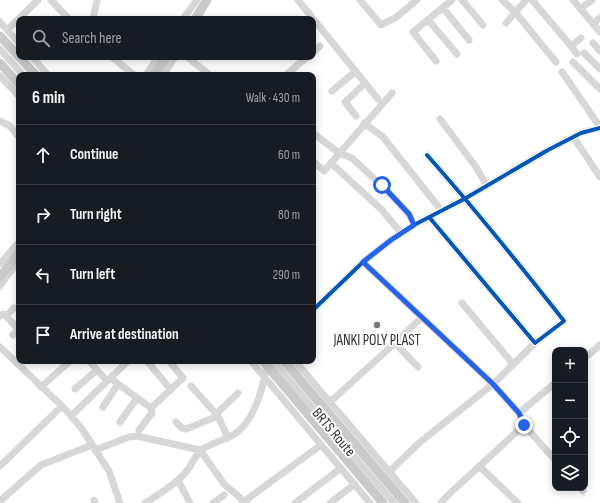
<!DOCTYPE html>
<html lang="en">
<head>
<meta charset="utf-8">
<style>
	:root { --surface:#171b24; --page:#242831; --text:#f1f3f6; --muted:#9ea1a6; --line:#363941 }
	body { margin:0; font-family:"Sofia Sans Condensed",sans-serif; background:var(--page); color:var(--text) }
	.controls { position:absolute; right:12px; bottom:12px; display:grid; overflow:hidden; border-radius:8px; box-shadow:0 2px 10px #0003 }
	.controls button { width:36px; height:36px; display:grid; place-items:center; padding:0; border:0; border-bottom:1px solid var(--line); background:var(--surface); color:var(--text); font:20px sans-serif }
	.stop { position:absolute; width:12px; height:12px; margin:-9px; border:3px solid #2563eb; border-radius:50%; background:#fff }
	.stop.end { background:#2563eb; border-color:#fff; box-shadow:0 1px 4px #0008 }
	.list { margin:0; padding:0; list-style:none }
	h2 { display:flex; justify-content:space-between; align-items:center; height:52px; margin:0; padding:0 16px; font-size:17px }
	h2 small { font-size:13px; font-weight:400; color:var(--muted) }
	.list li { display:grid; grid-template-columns:26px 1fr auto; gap:12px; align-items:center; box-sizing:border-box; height:60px; padding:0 16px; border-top:1px solid var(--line) }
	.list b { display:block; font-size:15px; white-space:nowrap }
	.list em { font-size:13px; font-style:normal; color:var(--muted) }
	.icon { flex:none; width:22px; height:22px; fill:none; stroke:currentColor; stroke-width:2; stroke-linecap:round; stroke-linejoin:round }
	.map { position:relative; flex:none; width:600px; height:503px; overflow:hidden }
	.search { position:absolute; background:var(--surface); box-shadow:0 2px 10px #0003; left:16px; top:16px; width:300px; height:44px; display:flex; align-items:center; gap:10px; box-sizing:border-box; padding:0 14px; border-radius:8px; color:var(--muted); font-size:15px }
	.panel { position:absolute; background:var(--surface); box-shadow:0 2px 10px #0003; left:16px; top:72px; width:300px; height:292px; border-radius:8px }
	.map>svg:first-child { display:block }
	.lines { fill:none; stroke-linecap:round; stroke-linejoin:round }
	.minor { stroke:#d7d7d7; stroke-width:7 }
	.major { stroke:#cacaca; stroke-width:9 }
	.cycleway-casing { stroke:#fff; stroke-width:6 }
	.cycleway { stroke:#0057b8; stroke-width:4 }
	.route { stroke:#2563eb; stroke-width:5 }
	.poi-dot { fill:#7a7a7a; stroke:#fff; stroke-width:1.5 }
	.labels { text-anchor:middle; stroke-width:4; stroke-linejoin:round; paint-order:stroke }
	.poi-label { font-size:15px; fill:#333; stroke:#fff }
	.street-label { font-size:15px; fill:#333; stroke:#fff }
</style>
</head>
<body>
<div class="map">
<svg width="600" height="503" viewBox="0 0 600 503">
	<rect width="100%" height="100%" fill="#fff"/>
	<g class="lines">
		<path class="minor" d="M51,0L69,19
			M298,0L378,99
			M360,0L381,25L395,18L417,0
			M462,0L483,25
			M502,0L515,12L556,62
			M532,0L571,46L581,38
			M573,0L600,32
			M443,8L469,40
			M580,9L592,0
			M93,19L97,0
			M183,19L197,0
			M428,20L457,54
			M0,22L19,43
			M506,23L526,0
			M593,24L600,18
			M7,30L38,0
			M593,43L600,51
			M571,46L577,54
			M0,49L23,75
			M313,52L320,46
			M584,53L600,69
			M32,57L48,75
			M112,57L134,75
			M187,57L210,75
			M436,61L413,32L452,0
			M573,62L600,89
			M562,72L600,127
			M146,75L158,57
			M163,75L175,57
			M286,75L307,57
			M0,76L19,96
			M332,91L356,71
			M356,116L345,102L365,83
			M440,119L476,167L487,186
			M0,121L10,126L19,137
			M364,123L383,137L441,210
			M313,133L339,153L352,158L381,185L409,214L414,225
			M574,138L600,177
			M427,155C475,209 520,265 564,321L535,343L429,217
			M313,161L324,171L392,93
			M331,163L382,210L401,233
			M363,262L493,384L519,413L524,425L555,460
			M0,264L19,242
			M0,286L6,277L19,261
			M462,303L513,364
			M313,310L363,262L391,240L414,225L466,198L548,150L581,133L600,128
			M0,316L3,314L5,315L19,330
			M6,316L14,308
			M13,335L19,329
			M395,343L422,317
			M0,347L65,409L82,429L109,471L120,503
			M585,358L600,345
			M89,361L107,381
			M147,361L171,390
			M251,361L370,503
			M273,361L394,503
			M295,361L416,503
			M110,378L151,408
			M191,386L218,416L228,438
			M41,387L70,361
			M75,389L97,370
			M330,402L395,343L418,367
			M103,407L118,384
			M519,413L555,383
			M216,414L238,393
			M71,416L128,361
			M120,422L137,398
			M176,422L182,428L186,429L218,416
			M139,430L152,413L151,408L183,378L169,361
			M95,450L129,437L137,436L200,450L224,484L246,503
			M0,466L62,406
			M479,466L518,503
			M389,472L419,443L493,384L535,343
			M178,480L190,503
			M580,488L583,491
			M94,500L95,503
			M0,501L41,465L92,445
			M145,503C159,494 175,485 186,472C192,465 194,457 200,451C205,445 225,440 233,435C255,422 263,388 267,365
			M213,503L224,495
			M242,503L321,445
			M295,503L341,468
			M330,503L355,484
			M441,503L446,497L524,425"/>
		<path class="major" d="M195,19L207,0
			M0,36L19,57
			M19,57L36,75
			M0,63L19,84
			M154,75L166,57
			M0,277L19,253
			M263,361L383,503
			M284,361L405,503"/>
		<defs>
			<path id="cycleway" d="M427,155C475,209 520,265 564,321L535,343L429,217
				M313,310L363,262L391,240L414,225L466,198L548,150L581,133L600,128"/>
		</defs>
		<use href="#cycleway" class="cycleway-casing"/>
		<use href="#cycleway" class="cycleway"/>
	</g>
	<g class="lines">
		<path class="route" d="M382,185L409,214L414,225L391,240L363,262L493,384L519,413L524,425"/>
	</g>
	<circle class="poi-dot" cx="377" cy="325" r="4"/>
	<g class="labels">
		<g class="poi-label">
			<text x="377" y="345">JANKI POLY PLAST</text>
		</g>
		<g class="street-label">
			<text transform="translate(334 432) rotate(50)" y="5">BRTS Route</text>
		</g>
	</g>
</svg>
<div class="controls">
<button>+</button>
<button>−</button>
<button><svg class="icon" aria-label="locate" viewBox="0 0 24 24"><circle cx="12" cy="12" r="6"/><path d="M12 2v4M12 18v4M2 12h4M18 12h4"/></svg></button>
<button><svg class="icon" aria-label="layers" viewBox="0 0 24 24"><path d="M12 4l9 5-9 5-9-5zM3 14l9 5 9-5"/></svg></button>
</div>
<div class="stop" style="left:382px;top:185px"></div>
<div class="stop end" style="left:524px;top:425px"></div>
<div class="search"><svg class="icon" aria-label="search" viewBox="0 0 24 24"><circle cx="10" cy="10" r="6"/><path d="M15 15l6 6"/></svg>Search here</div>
<section class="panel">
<h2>6 min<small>Walk · 430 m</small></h2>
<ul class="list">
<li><svg class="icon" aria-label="ahead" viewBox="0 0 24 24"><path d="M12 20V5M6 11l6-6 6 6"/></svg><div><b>Continue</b></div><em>60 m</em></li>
<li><svg class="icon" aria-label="right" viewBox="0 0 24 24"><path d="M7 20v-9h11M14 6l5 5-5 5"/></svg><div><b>Turn right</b></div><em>80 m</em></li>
<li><svg class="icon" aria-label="left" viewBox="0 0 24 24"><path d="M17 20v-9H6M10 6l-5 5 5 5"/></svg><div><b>Turn left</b></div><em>290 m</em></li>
<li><svg class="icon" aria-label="arrive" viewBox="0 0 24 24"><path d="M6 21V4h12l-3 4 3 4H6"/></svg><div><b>Arrive at destination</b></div></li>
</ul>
</section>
</div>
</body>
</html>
